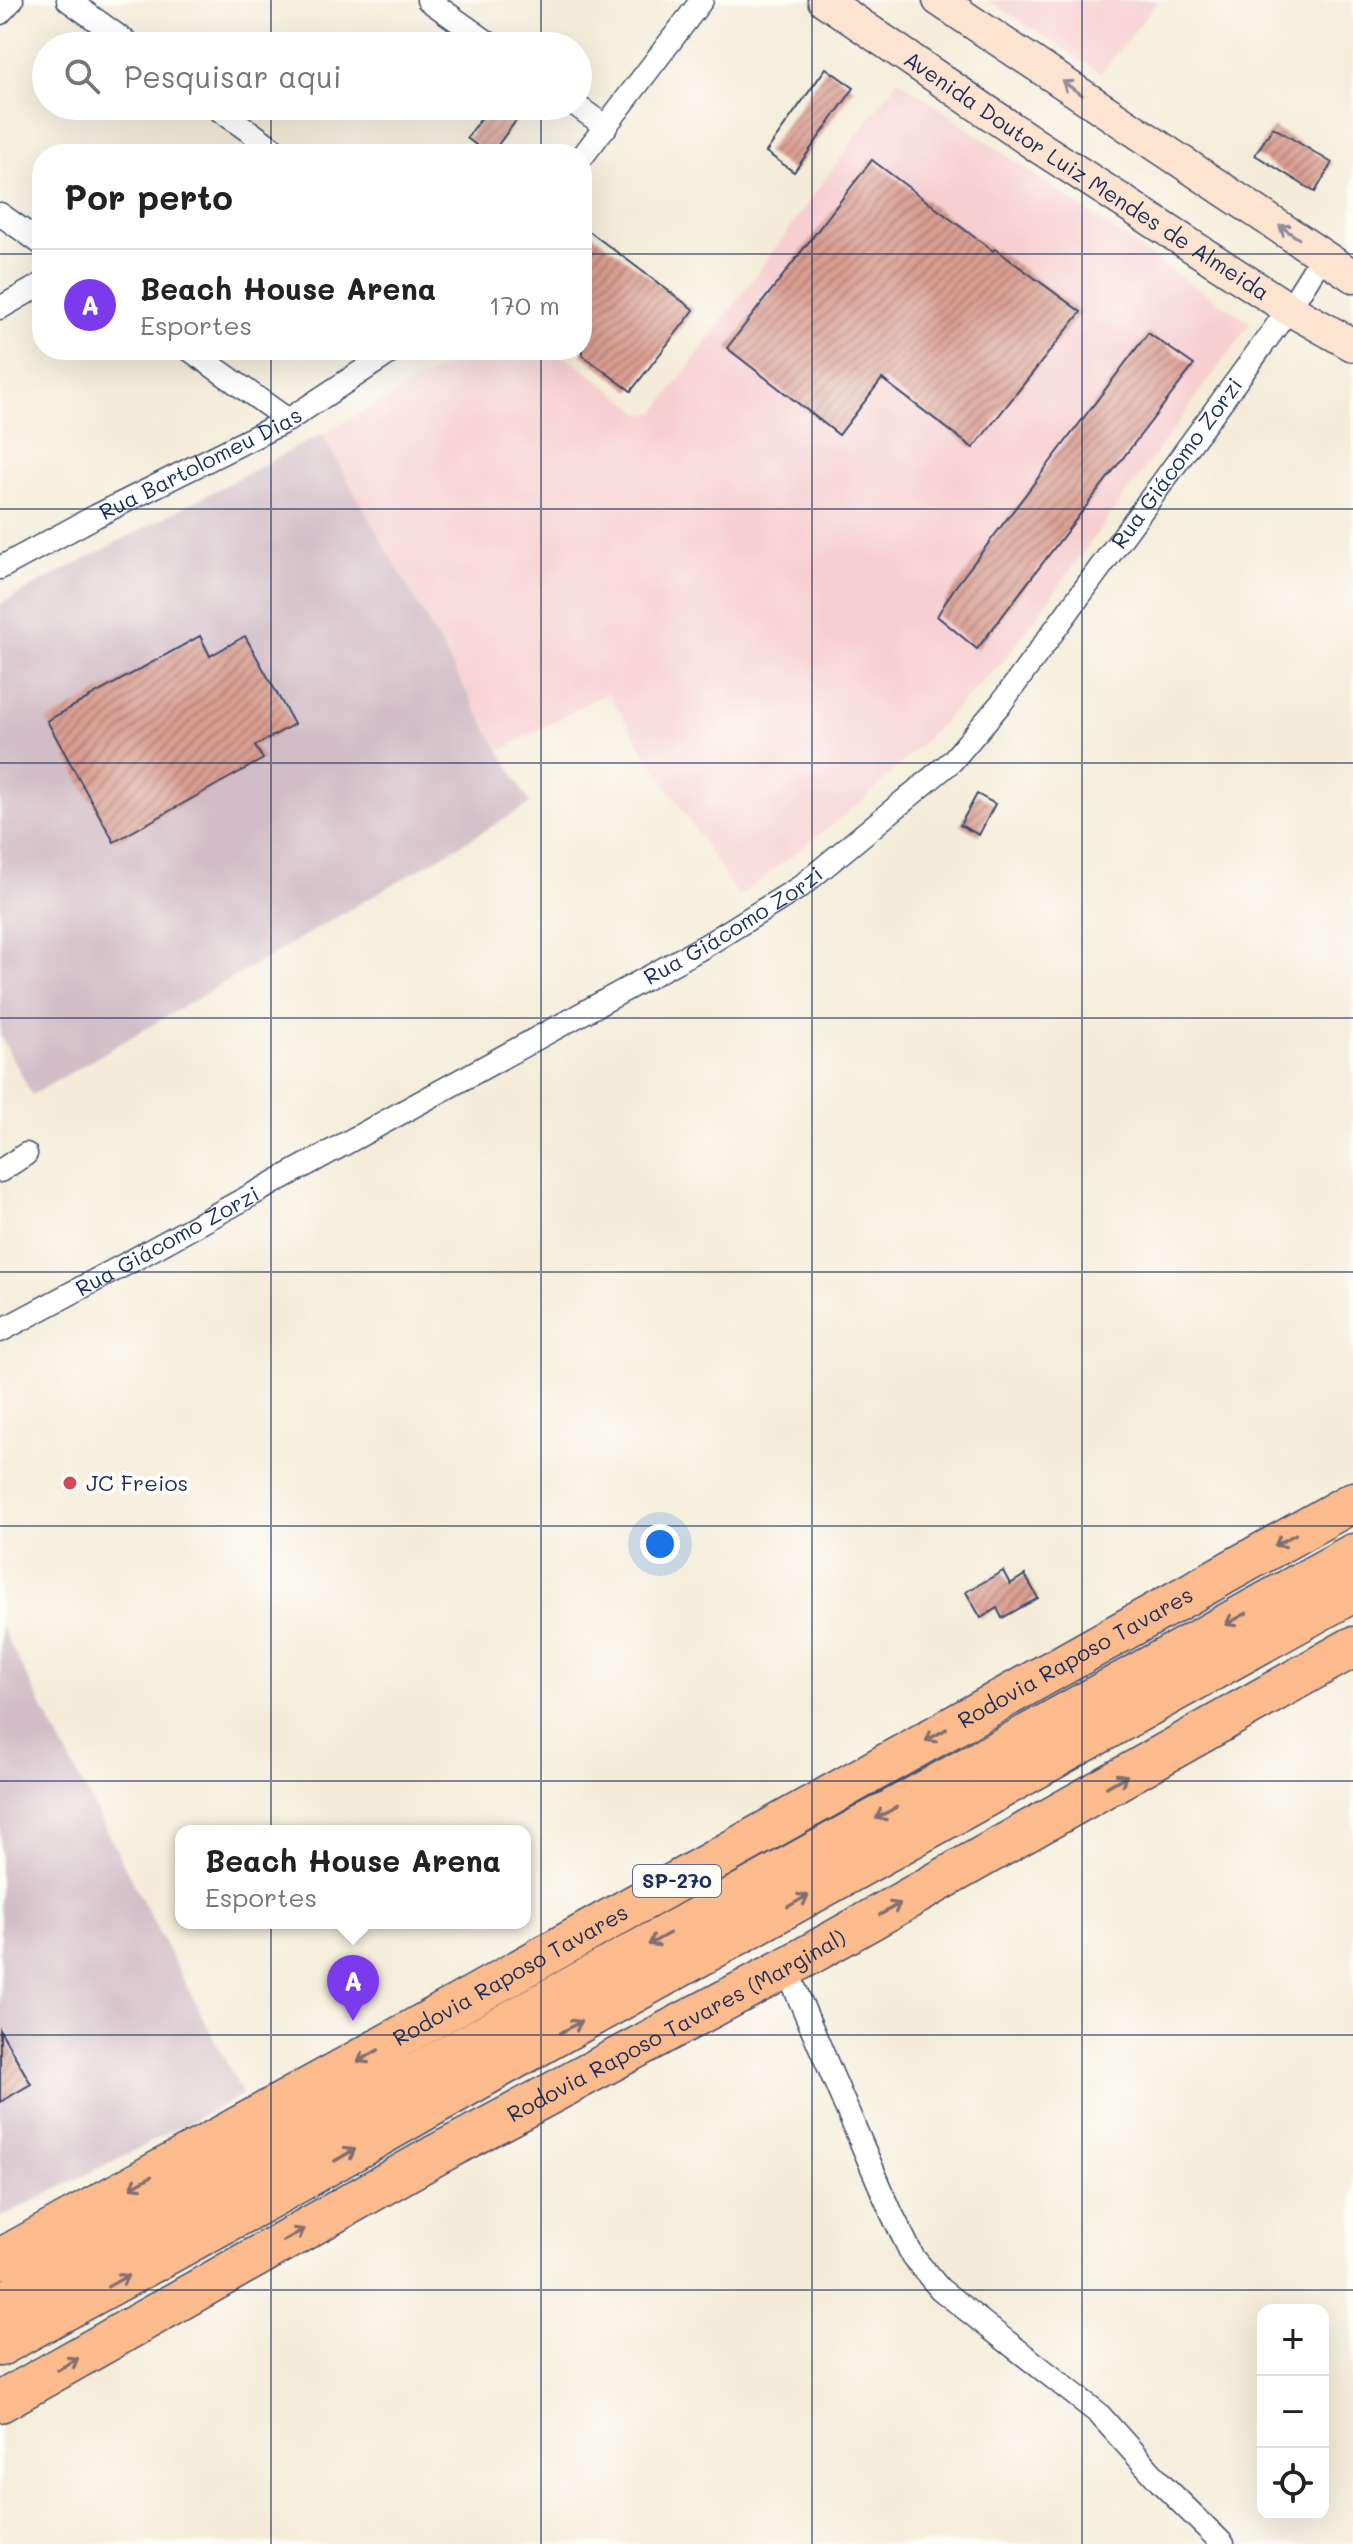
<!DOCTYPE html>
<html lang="pt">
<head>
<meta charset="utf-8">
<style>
	:root { --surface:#fff; --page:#f2f2f2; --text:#222; --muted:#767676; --line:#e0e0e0; --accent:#7c3aed }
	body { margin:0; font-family:Mali,sans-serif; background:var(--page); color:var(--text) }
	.controls { position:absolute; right:24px; bottom:24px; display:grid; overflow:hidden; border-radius:16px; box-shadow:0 8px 32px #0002 }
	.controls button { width:72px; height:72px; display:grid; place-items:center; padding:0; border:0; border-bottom:2px solid var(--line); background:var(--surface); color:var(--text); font:40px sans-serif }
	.you { position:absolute; left:660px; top:1544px; width:28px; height:28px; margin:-20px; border:6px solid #fff; border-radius:50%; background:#1a73e8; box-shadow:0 0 0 12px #1a73e833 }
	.badge { display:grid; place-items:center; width:52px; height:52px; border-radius:50%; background:var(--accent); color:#fff; font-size:26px; font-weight:700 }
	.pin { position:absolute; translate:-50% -66px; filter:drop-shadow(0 2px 4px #0008) }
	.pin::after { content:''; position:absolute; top:42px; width:28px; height:24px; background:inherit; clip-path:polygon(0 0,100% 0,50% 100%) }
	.popup { position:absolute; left:175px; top:1825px; width:356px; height:104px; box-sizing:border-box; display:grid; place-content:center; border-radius:16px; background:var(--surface); filter:drop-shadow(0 2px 6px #0005); font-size:26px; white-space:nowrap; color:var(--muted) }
	.popup b { font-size:30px; color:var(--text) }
	.popup::after { content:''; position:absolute; left:50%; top:100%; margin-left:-16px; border:16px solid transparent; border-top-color:var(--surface) }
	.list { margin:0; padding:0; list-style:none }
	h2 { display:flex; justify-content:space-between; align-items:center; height:104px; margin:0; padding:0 32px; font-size:34px }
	h2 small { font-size:26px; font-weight:400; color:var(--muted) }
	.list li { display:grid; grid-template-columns:52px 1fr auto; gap:24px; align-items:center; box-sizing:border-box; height:112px; padding:0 32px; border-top:2px solid var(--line) }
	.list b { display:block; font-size:30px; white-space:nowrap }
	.list p { margin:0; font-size:26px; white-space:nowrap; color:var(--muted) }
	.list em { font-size:26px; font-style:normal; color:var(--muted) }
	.icon { flex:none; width:44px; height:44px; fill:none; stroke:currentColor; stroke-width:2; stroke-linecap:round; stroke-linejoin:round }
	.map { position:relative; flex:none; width:1353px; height:2544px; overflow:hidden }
	.search { position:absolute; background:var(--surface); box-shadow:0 8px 32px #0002; left:32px; top:32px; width:560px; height:88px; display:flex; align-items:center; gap:20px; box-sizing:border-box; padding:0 28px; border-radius:44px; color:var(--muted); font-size:30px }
	.panel { position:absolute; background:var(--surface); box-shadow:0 8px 32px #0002; left:32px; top:144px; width:560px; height:216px; border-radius:32px }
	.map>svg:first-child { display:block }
	.built { fill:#f7cfd1 }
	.industrial { fill:#d2bdc6 }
	.building { fill:url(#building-hatch) }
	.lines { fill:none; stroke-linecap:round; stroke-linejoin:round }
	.street-casing { stroke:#3c4b70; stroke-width:25 }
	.secondary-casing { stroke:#3c4b70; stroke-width:35 }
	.highway-casing { stroke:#3c4b70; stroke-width:43 }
	.street { stroke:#fff; stroke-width:22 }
	.secondary { stroke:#fde4d1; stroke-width:32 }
	.highway { stroke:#fbbb8d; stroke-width:40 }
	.oneway { stroke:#8c8a98 }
	.oneway2 { stroke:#806e73 }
	.grid { fill:none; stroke:#1b2f5e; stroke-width:2; stroke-opacity:0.55 }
	.poi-dot { fill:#d1495b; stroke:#fdfcf7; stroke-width:3 }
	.labels { text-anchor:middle; stroke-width:8; stroke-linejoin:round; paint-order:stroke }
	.shield { fill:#fdfcf7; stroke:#5f6c8c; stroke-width:2 }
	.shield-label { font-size:20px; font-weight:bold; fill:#1b2f5e }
	.street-label { font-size:22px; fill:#1b2f5e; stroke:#fdfcf7 }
	.poi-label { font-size:22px; fill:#1b2f5e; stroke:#fdfcf7; text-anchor:start }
</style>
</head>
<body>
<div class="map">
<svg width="1353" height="2544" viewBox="0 0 1353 2544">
	<defs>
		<pattern id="building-hatch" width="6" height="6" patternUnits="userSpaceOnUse" patternTransform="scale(2)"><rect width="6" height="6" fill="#da9e91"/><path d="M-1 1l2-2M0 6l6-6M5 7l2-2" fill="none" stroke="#b0817a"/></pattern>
	</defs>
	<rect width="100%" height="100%" fill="#fdfcf7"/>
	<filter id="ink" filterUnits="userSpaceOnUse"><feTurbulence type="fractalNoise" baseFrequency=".0125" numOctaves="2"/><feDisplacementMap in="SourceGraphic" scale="16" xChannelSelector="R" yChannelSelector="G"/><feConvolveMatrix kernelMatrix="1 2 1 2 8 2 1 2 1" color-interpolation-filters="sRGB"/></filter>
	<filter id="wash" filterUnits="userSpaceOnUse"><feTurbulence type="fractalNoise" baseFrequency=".006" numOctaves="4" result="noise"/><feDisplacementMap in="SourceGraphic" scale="32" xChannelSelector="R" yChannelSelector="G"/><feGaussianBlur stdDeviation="1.8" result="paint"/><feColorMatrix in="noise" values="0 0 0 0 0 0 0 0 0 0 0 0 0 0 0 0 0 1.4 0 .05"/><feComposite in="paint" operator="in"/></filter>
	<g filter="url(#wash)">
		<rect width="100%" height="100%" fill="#f4ecd8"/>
		<path class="built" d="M988,0H1159L1101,73Z
			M898,79L1183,279L1251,323L1003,662L866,798L738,897L607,692L501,751L322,434L462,357L469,350H558L643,414L655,413Z"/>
		<path class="industrial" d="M322,434L530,804L32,1095L0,1035V604Z
			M0,1625L243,2095L0,2218Z"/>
		<g id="blocks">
			<path class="building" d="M826,68L854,88L794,172L766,152Z
				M490,106H527L491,154H488L467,138Z
				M1273,127L1332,163L1315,192L1255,155Z
				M872,160L993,251L995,249L1081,312L973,448L882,379L839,435L727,348Z
				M582,226L694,310L631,391L582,355Z
				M1148,333L1194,365L977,649L937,616L953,590Z
				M200,636L210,656L245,636L294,724L255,746L263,759L114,842L47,721Z
				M977,794L995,804L979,835L960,825Z
				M1003,1571L1010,1584L1025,1575L1038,1598L1002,1618L997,1608L981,1618L966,1592Z
				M0,2030L31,2084L0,2102Z"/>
		</g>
	</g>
	<g filter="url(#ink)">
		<use href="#blocks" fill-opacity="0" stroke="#3c4b70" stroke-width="2"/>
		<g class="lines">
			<defs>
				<g id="street">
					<path d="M68,0L132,46"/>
					<path d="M428,0L493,46"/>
					<path d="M0,13L12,0"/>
					<path d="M214,106L281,154"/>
					<path d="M577,106L606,127"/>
					<path d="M582,157L702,0"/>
					<path d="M0,214L42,244"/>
					<path d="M0,308L42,284"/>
					<path d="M190,350L288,420"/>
					<path id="s1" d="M0,568L96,516L288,420L394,350"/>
					<path d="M0,1171L26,1154"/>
					<path id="s2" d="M0,1331L124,1265L705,946L800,887L952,761L1002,702L1289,309L1323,255"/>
					<path d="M786,1968L891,2212L913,2257L940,2289L1098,2413L1160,2482L1223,2544"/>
				</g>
				<g id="secondary">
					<path id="s3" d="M824,0L1039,147L1289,309L1353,345"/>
					<path d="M939,0L1353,276"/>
				</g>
				<g id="highway">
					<path id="s4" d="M0,2259C453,2010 902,1753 1353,1502"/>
					<path d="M0,2304L1353,1554"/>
					<path d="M0,2346L281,2192L502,2066L1353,1592"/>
					<path id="s5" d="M0,2402L436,2155L791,1965L1353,1647"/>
				</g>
			</defs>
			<use href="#street" class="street-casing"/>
			<use href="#secondary" class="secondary-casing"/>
			<use href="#highway" class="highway-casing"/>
			<use href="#street" class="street"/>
			<use href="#secondary" class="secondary"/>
			<use href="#highway" class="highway"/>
		</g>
		<defs><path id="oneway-shaft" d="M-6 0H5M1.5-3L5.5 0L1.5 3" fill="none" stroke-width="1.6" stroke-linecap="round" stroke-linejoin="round" transform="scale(2)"/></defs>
		<g class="oneway">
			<use href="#oneway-shaft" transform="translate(1072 88) rotate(-146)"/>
			<use href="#oneway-shaft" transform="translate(1289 232) rotate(-146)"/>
		</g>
		<g class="oneway2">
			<use href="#oneway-shaft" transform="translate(1285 1540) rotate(151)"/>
			<use href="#oneway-shaft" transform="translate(1236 1619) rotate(151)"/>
			<use href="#oneway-shaft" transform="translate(936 1735) rotate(150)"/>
			<use href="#oneway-shaft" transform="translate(1117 1781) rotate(-30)"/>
			<use href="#oneway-shaft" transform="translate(886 1813) rotate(151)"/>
			<use href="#oneway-shaft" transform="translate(798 1901) rotate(-29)"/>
			<use href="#oneway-shaft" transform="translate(890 1909) rotate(-30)"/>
			<use href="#oneway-shaft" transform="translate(659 1939) rotate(151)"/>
			<use href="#oneway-shaft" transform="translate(571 2027) rotate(-29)"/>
			<use href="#oneway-shaft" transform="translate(368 2056) rotate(150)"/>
			<use href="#oneway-shaft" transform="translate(345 2155) rotate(-30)"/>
			<use href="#oneway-shaft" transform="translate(141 2182) rotate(151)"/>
			<use href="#oneway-shaft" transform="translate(294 2235) rotate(-30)"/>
			<use href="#oneway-shaft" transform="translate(118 2281) rotate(-29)"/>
			<use href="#oneway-shaft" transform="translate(68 2364) rotate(-30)"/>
		</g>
	</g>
	<path class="grid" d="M271,0V46M541,0V46M812,0V2544M1082,0V2544M271,106V154M541,106V154M0,254H42M582,254H1353M271,350V2544M541,350V2544M0,509H1353M0,763H1353M0,1018H1353M0,1272H1353M0,1526H1353M0,1781H1353M0,2035H1353M0,2290H1353"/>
	<circle class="poi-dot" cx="70" cy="1483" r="8"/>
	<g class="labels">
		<rect class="shield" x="633" y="1865" width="88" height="32" rx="6"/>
		<g class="shield-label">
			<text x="677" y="1888">SP-270</text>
		</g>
		<g class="street-label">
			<text dy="8" stroke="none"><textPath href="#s3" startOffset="316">Avenida Doutor Luiz Mendes de Almeida</textPath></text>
			<text dy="8" stroke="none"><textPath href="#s1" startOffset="226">Rua Bartolomeu Dias</textPath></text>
			<text dy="8" stroke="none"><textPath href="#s2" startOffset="1486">Rua Giácomo Zorzi</textPath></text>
			<text dy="8" stroke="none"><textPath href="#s2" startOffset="838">Rua Giácomo Zorzi</textPath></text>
			<text dy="8" stroke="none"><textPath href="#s2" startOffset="190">Rua Giácomo Zorzi</textPath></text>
			<text dy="8" stroke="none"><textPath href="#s4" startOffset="1232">Rodovia Raposo Tavares</textPath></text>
			<text dy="8" stroke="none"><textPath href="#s4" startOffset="584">Rodovia Raposo Tavares</textPath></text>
			<text dy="8" stroke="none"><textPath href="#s5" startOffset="774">Rodovia Raposo Tavares (Marginal)</textPath></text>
		</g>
		<g class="poi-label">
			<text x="86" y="1491">JC Freios</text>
		</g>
	</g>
</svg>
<div class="controls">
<button>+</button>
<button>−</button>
<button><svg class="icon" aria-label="locate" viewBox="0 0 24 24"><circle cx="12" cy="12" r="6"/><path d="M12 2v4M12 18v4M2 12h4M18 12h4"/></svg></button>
</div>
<div class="you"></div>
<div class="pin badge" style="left:353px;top:2021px">A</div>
<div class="popup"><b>Beach House Arena</b>Esportes</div>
<div class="search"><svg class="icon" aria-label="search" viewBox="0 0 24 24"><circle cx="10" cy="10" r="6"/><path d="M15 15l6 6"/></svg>Pesquisar aqui</div>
<section class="panel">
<h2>Por perto<small></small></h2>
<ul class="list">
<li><span class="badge">A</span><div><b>Beach House Arena</b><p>Esportes</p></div><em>170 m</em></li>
</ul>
</section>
</div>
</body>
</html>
